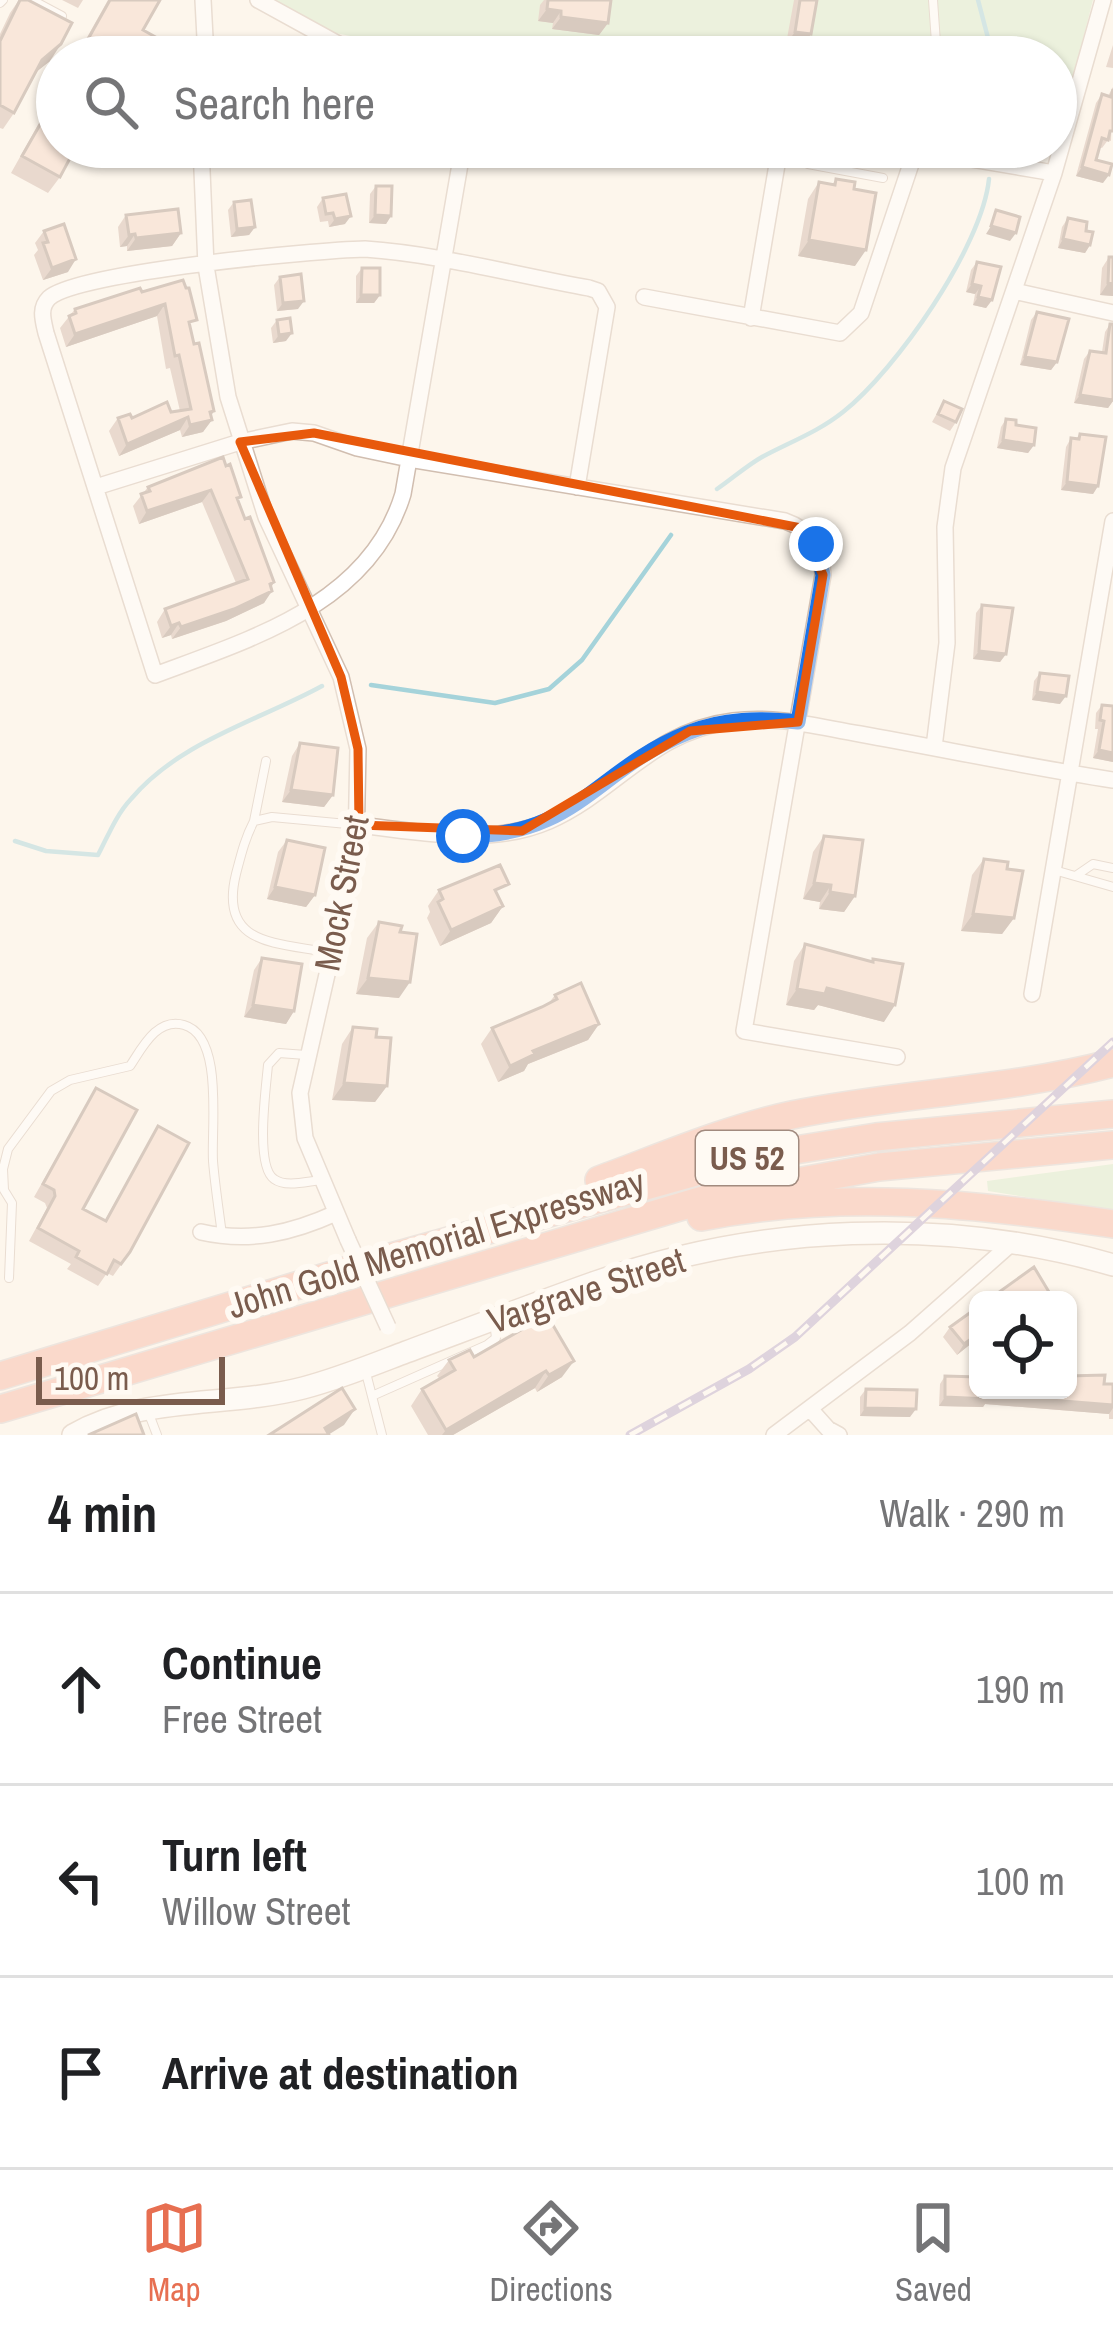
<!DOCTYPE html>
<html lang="en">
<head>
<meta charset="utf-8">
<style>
	:root { --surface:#fff; --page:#f6f6f6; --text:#202124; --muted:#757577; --line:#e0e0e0; --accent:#e76f51 }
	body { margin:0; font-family:"Archivo Narrow",sans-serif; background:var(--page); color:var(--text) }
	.controls { position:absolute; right:36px; bottom:36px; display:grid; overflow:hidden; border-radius:18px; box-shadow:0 3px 9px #0004 }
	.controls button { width:108px; height:108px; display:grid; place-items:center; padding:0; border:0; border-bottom:3px solid var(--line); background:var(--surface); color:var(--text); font:60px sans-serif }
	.scale { position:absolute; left:36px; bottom:30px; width:189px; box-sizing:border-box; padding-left:12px; border:6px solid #7a5c4d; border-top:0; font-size:33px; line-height:42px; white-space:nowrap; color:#7a5c4d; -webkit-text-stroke:9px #fffaf3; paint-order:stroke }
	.stop { position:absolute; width:36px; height:36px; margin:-27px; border:9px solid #1a73e8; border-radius:50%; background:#fff }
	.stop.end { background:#1a73e8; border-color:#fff; box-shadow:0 3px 12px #0008 }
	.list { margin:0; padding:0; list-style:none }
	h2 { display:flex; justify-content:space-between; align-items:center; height:156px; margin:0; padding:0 48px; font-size:51px }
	h2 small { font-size:39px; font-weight:400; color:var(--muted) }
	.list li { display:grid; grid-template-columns:78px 1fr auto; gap:36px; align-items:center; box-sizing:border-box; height:192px; padding:0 48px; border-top:3px solid var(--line) }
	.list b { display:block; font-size:45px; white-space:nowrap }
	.list p { margin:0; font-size:39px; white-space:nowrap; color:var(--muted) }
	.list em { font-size:39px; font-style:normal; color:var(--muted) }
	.icon { flex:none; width:66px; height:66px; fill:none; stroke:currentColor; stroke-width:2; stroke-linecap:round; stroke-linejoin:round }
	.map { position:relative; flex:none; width:1113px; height:1435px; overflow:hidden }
	.search { position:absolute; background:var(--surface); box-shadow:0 3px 9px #0004; left:36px; right:36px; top:36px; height:132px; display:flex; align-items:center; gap:30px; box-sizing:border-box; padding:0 42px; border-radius:66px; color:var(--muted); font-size:45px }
	.sheet { height:732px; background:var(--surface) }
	nav { display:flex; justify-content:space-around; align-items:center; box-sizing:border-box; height:168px; border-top:3px solid var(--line); background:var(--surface); font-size:33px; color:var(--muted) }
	nav a { display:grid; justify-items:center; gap:6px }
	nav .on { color:var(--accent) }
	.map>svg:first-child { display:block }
	.green { fill:#d8ecc9 }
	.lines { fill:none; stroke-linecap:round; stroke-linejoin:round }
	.stream { stroke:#a5d3da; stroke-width:4.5 }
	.lane-casing { stroke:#d1beb0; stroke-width:10 }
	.street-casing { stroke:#d1beb0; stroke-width:18 }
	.secondary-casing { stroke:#d6c0b0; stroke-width:24 }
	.highway-casing { stroke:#dad1cd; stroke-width:30 }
	.lane { stroke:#fff; stroke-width:8 }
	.street { stroke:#fff; stroke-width:15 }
	.secondary { stroke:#fff; stroke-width:21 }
	.highway { stroke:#f7b7a3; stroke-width:27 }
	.rail-casing { stroke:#b9a8c9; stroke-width:9 }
	.rail { stroke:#fffaf3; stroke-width:4.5; stroke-dasharray:14; stroke-linecap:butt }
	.street-bridge-casing { stroke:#d1beb0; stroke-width:18; stroke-linecap:butt }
	.street-bridge { stroke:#fff; stroke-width:15 }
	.wall { fill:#d1b7a8 }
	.shaded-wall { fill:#aa9588 }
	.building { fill:#f3d5c3; stroke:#aa9588; stroke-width:3 }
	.route { stroke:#1a73e8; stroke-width:15 }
	.marked { fill:none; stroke:#e8590c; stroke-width:9; stroke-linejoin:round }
	.labels { text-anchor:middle; stroke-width:12; stroke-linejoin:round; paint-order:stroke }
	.shield { fill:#fffaf3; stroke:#a28b7f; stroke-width:3 }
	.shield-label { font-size:33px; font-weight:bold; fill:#7a5c4d }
	.street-label { font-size:36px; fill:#7a5c4d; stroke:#fffaf3 }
</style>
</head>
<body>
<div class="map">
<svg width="1113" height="1435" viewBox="0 0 1113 1435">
	<rect width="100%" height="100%" fill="#fdf6ec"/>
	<path class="green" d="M275,0H1093L1056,144V57H457L335,33Z
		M1113,1164V1211L988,1191L987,1181Z"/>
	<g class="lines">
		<path class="stream" d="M978,0L993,57
			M717,489C732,479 746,466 762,457C790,442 818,432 843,412C896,370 982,247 989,179
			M371,685L495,703L549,689L582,660L671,535
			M15,841L46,851L98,855C108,836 116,815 131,799C180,741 258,721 322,686"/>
		<defs>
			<path id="lane" d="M32,0L62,16
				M933,0L937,57
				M0,3L3,0
				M808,164L883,178
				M843,170L847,147
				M254,821L266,761
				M1054,870L1113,887
				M1077,875L1093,864L1113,868
				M331,953C278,942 218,947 236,874C241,855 245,838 254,821L272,817L358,825
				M306,1055L279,1053L268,1065C266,1088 255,1166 274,1179C286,1188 308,1181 322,1180
				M9,1278L12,1203L4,1190L3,1169L8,1149L51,1091L70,1080L130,1066C142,1048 157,1017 184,1025C224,1036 211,1128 213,1161C215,1186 219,1211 222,1235
				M365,1369L382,1435
				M372,1396L487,1345L496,1338L494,1321
				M149,1414L157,1435"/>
			<path id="street" d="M203,0L206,57
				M258,0L340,45L395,57
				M201,147L206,266L228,397L266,517L341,677L358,749L356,847L300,1093L305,1138L348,1240
				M463,147L403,494C370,604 251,639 155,675L46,333C43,320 39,308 49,298C77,272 317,250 365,249C439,254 515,275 589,288L598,291L607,307L577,487
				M900,147L1054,173
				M1014,291L1113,313
				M644,297L840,333L861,313L916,149
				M751,318L780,147
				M96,487L240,442L292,431L314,433L357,448L409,459L785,521C811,530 822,548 823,575L744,1031L897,1057
				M934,747L947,643L945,527L953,468L1054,173L1103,0
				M359,825C422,832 489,847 549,821C617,791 651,731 733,721C776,715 818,727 860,734C944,749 1028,767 1113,780
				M1032,994L1113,521
				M201,1232C250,1243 292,1233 336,1213
				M811,1410L828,1429L839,1435
				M774,1435L910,1333L1012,1243"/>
			<path id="secondary" d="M73,1435C145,1394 225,1408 303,1388C338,1379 372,1365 406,1352C468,1329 531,1305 593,1283C758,1224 945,1216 1113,1265"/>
			<path id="highway" d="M599,1180C662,1157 726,1129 792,1115C899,1093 1007,1091 1113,1063
				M701,1217C840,1190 974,1203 1113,1224
				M0,1376L391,1257L746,1158L876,1137L1113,1114
				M0,1409L713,1197L879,1167L1113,1145"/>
		</defs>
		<use href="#lane" class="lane-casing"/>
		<use href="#street" class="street-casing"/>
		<use href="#secondary" class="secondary-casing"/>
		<use href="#highway" class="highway-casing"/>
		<use href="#lane" class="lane"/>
		<use href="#street" class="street"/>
		<use href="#secondary" class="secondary"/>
		<use href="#highway" class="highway"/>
		<defs>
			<path id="rail" d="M630,1435L749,1369L795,1337L1113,1042"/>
		</defs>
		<use href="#rail" class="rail-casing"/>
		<use href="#rail" class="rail"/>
		<defs>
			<path id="street-bridge" d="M348,1240L388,1327"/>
		</defs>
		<use href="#street-bridge" class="street-bridge-casing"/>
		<use href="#street-bridge" class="street-bridge"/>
	</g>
	<path class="wall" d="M19,0L50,61L36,72L14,113L3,129L0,128V34L10,13Z
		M62,0H83L78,8Z
		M108,0H160L143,30L184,57H76Z
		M544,0H611L608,23L599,35L552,29L553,23L538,21L540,5Z
		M794,0H817L802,47L786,44Z
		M1113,45V68L1106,67Z
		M1113,87L1111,141L1108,140L1102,148L1099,147L1096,160L1103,183L1076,176L1096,103L1102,94L1108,96Z
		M57,91V147L60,177L48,193L11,173Z
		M836,179L854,189L855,266L798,256L808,199L819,182L832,185Z
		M376,186L391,216L386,224L369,223L370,194Z
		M323,198L345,224L329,227L328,221L320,222L317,207Z
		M234,202L255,227L249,235L231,237L228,210Z
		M126,215L181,233L172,246L127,251V246L120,247L118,227Z
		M1068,218L1086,231L1090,245L1085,253L1058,248L1062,227Z
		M44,231L68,272L43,280L34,255L38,250L35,243Z
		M1109,257L1113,296L1100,295L1102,268Z
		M977,262L992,300L986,308L973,305L975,294L966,292L971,270Z
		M362,268L380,295L374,303H356V276Z
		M280,277L298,309L277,311L274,285Z
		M183,280L191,328L211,416L203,432L182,437L180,430L119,456L109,431L118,418L180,411L170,368L166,369L157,316L66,347L60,328L75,309Z
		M1037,312L1057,362L1051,370L1020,365L1031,320Z
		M277,320L286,341L273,343L271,328Z
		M1110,324H1113V401L1108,408L1074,403L1084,359L1090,351L1102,352L1105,332Z
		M944,401L956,422L950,431L932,422Z
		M1006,419L1016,425L1034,445L1028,453L997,448L1001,427Z
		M1080,434L1098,486L1093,494L1061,490L1066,447L1071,438L1076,439Z
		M223,457L238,501L274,582L264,603L226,621L172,639L171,635L162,638L157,622L165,609L236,583L202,502L139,524L133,506L148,487Z
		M982,605L1006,654L1000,662L973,659L976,613Z
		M1040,673L1060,704L1032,700L1034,681Z
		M1102,705L1113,762L1093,758L1098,729H1095L1096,713Z
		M300,743L333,795L324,807L282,802L292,756Z
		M824,836L855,896L844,912L819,909L820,902L803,899L813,852Z
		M287,840L315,895L306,907L267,899L278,852Z
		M984,859L1014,918L1002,934L961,931L972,875Z
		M439,890L499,898L503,906L491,923L440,946L427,918L430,912L428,906Z
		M379,922L399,998L356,994L367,938Z
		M805,944L871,961L873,959L884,1022L818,1005L814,1010L786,1005L794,961Z
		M262,958L294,1011L286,1024L244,1017L254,970Z
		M555,995L599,1024L588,1040L528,1064L524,1071L498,1082L481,1044L492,1028L549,1003Z
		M353,1027L376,1037L387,1086L375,1102L332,1100L342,1044Z
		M96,1088L83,1209L105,1220L158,1126L130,1252L113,1276L107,1273L98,1286L67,1269L71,1264L29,1241L47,1208L45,1203L34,1197Z
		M547,1315L562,1377L537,1392L535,1388L453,1435H428L411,1406L422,1389L440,1379L437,1376L449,1360L474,1357Z
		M950,1327L978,1338L957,1355L943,1337Z
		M945,1376L978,1390L1113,1384V1419H1109V1414L985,1404L983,1407L939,1406L940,1384Z
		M866,1389L910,1417L860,1416V1397Z"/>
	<path class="shaded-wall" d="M547,9L561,11L553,23L538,21Z
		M561,17L608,23L599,35L552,29Z
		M795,32L811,34L802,47L786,44Z
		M61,44L50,61L31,76L42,60Z
		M1082,167L1109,175L1103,183L1076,176Z
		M375,215L391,216L386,224L369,223Z
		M351,216L345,224L329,227L335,219Z
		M991,226L1016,233L1010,241L986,234Z
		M255,227L249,235L231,237L237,229Z
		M181,233L172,246L127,251L136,238Z
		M135,234L127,246L120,247L129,235Z
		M1063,239L1090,245L1085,253L1058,248Z
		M809,240L866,250L855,266L798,256Z
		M76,259L68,272L43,280L52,268Z
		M1108,283L1113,284V296L1100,295Z
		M972,284L981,286L975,294L966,292Z
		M361,295H380L374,303H356Z
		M978,297L992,300L986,308L973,305Z
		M304,301L298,309L277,311L283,303Z
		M165,304L157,316L66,347L75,334Z
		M292,333L286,341L273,343L279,335Z
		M1025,357L1057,362L1051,370L1020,365Z
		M1080,395L1113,400V401L1108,408L1074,403Z
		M214,411L208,421L212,420L203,432L182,437L190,425Z
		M188,417L180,430L119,456L127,444Z
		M1003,440L1034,445L1028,453L997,448Z
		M1067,482L1098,486L1093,494L1061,490Z
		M211,490L202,502L139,524L147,511Z
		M274,582L266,594L272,591L264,603L226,621L172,639L181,627Z
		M179,623L171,635L162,638L171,626Z
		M979,651L1006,654L1000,662L973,659Z
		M1037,692L1066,696L1060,704L1032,700Z
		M1099,750L1113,753V762L1093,758Z
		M291,790L333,795L324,807L282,802Z
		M814,883L831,885L820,902L803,899Z
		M275,887L315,895L306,907L267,899Z
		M830,892L855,896L844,912L819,909Z
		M503,906L491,923L440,946L451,930Z
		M973,914L1014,918L1002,934L961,931Z
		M368,978L410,982L399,998L356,994Z
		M827,988L895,1005L884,1022L818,1005L814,1010L786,1005L797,989Z
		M253,1005L294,1011L286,1024L244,1017Z
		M599,1024L588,1040L528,1064L524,1071L498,1082L510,1066L533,1051Z
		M344,1083L387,1086L375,1102L332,1100Z
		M978,1334V1338L957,1355L964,1344Z
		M574,1361L562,1377L537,1392L549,1375Z
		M546,1371L535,1388L453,1435H442L446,1430Z
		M989,1395L1113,1405V1408L1109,1414L985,1404L983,1407L939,1406L945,1397Z
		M865,1408L916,1409L910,1417L860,1416Z
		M355,1409L344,1425L328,1435L325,1428Z"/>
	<path class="building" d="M20,0H28L72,23L61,44L42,60L14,113L0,105V41Z
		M110,0H160L143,30L186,54L184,57H78Z
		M548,0H611L608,23L561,17V11L547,9Z
		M800,0H817L811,34L795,32Z
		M1113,89V131H1110L1108,140L1102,138L1096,160L1112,164L1109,175L1082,167L1102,94L1111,97Z
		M57,95V147H76L60,177L22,156Z
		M836,179L855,182L854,189L876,193L866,250L809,240L819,182L835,185Z
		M376,186H392L391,216L375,215Z
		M346,194L351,216L335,219L333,213L326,214L323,198Z
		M251,200L255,227L237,229L234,202Z
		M178,209L181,233L136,238L135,234L129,235L126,215Z
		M996,210L1020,217L1016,233L991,226Z
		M1068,218L1087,222L1086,231L1093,232L1090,245L1063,239Z
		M64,224L76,259L52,268L43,243L48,242L44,231Z
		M1109,257H1113V284L1108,283Z
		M977,262L1001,267L992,300L978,297L981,286L972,284Z
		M362,268H380V295H361Z
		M301,274L304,301L283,303L280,277Z
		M183,280L186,288H189L197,320L189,322L194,344L199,343L214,411L210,412L212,420L190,425L188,417L127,444L118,418L130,414L132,418L167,402L171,412L191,409L179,355L175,356L165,304L75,334L69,316L76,313L75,309L140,288L142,292Z
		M1037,312L1069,319L1057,362L1025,357Z
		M290,318L292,333L279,335L277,320Z
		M1110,324H1113V400L1080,395L1090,351L1106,353Z
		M944,401L962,409L956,422L938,414Z
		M1006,419L1016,420V425L1036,428L1034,445L1003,440Z
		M1080,434L1106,437L1098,486L1067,482L1071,438L1079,439Z
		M223,457L226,466L230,464L241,497L237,498L245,519L250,517L274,582L270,584L272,591L234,609L181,627L179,623L171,626L165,609L248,579L211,490L147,511L141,494L150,491L148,487Z
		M982,605L1013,608L1006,654L979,651Z
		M1040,673L1069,676L1066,696L1037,692Z
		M1102,705L1113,706V753L1099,750L1104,721L1100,720Z
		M300,743L338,748L333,795L291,790Z
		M824,836L863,840L855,896L830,892L831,885L814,883Z
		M287,840L325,848L315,895L275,887Z
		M984,859L1008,862L1007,869L1023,871L1014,918L973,914Z
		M500,865L509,884L495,890L503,906L451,930L438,902L443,899L439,890Z
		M379,922L402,926L400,932L417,934L410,982L368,978Z
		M805,944L873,962V959L903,964L895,1005L827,988L825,994L797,989Z
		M262,958L302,964L294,1011L253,1005Z
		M581,983L599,1024L533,1051L535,1054L510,1066L492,1028L542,1007L557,999L555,995Z
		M353,1027L377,1029L376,1037L391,1038L387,1086L344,1083Z
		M96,1088L137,1110L83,1209L106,1221L158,1126L189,1143L130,1252L121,1264L114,1260L107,1274L76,1257L79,1251L38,1228L55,1196L54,1190L43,1184Z
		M1034,1267L1049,1292L1036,1300H988Z
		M978,1307V1334L964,1344L950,1327Z
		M547,1315L574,1361L549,1375L546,1371L446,1430L422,1389L455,1370L449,1360L470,1350L474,1357Z
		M1105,1375L1104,1384H1113V1405L989,1395V1399L945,1397V1376L978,1377V1390H1068V1376Z
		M342,1388L355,1409L325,1428L329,1435H269Z
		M866,1389L917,1390L916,1409L865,1408Z
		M136,1414L144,1435H88Z"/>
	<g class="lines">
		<path class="route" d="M463,836C578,836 595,770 687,733C723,718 761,718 798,722L823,575L816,544"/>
	</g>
	<path d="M0 0H1113V1435H0ZM314,433L801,528L823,575L798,722L690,731L522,831L359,825L358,749L341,677L240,442Z" fill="#fdf6ec" fill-opacity=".55" fill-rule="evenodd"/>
	<path class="marked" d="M314,433L801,528L823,575L798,722L690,731L522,831L359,825L358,749L341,677L240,442Z"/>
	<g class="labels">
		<rect class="shield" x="696" y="1131" width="102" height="54" rx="9"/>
		<g class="shield-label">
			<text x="747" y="1170">US 52</text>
		</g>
		<g class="street-label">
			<text transform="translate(341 893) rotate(-79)" y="13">Mock Street</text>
			<text transform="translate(436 1243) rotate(-17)" y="13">John Gold Memorial Expressway</text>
			<text transform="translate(586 1290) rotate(-18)" y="13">Vargrave Street</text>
		</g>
	</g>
</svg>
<div class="controls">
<button><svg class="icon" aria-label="locate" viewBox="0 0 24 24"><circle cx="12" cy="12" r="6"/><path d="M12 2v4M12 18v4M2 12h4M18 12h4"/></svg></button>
</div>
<div class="scale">100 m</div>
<div class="stop" style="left:463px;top:836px"></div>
<div class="stop end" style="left:816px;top:544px"></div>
<div class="search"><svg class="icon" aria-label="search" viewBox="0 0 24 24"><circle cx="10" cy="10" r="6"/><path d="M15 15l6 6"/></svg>Search here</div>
</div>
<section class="sheet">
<h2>4 min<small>Walk · 290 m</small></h2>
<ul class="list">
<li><svg class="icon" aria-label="ahead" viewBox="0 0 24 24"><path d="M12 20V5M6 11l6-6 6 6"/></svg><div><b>Continue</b><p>Free Street</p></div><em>190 m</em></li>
<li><svg class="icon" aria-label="left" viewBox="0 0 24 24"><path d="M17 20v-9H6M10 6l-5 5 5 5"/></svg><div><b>Turn left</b><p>Willow Street</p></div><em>100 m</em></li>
<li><svg class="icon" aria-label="arrive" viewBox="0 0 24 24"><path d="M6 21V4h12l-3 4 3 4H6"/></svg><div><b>Arrive at destination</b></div></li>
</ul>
</section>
<nav>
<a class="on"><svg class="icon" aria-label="map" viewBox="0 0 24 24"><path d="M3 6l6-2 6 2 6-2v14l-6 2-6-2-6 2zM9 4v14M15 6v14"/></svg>Map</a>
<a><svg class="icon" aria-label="directions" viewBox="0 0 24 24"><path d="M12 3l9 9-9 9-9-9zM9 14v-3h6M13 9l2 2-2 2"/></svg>Directions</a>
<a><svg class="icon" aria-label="saved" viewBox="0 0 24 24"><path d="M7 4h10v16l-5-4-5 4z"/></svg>Saved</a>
</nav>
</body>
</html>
